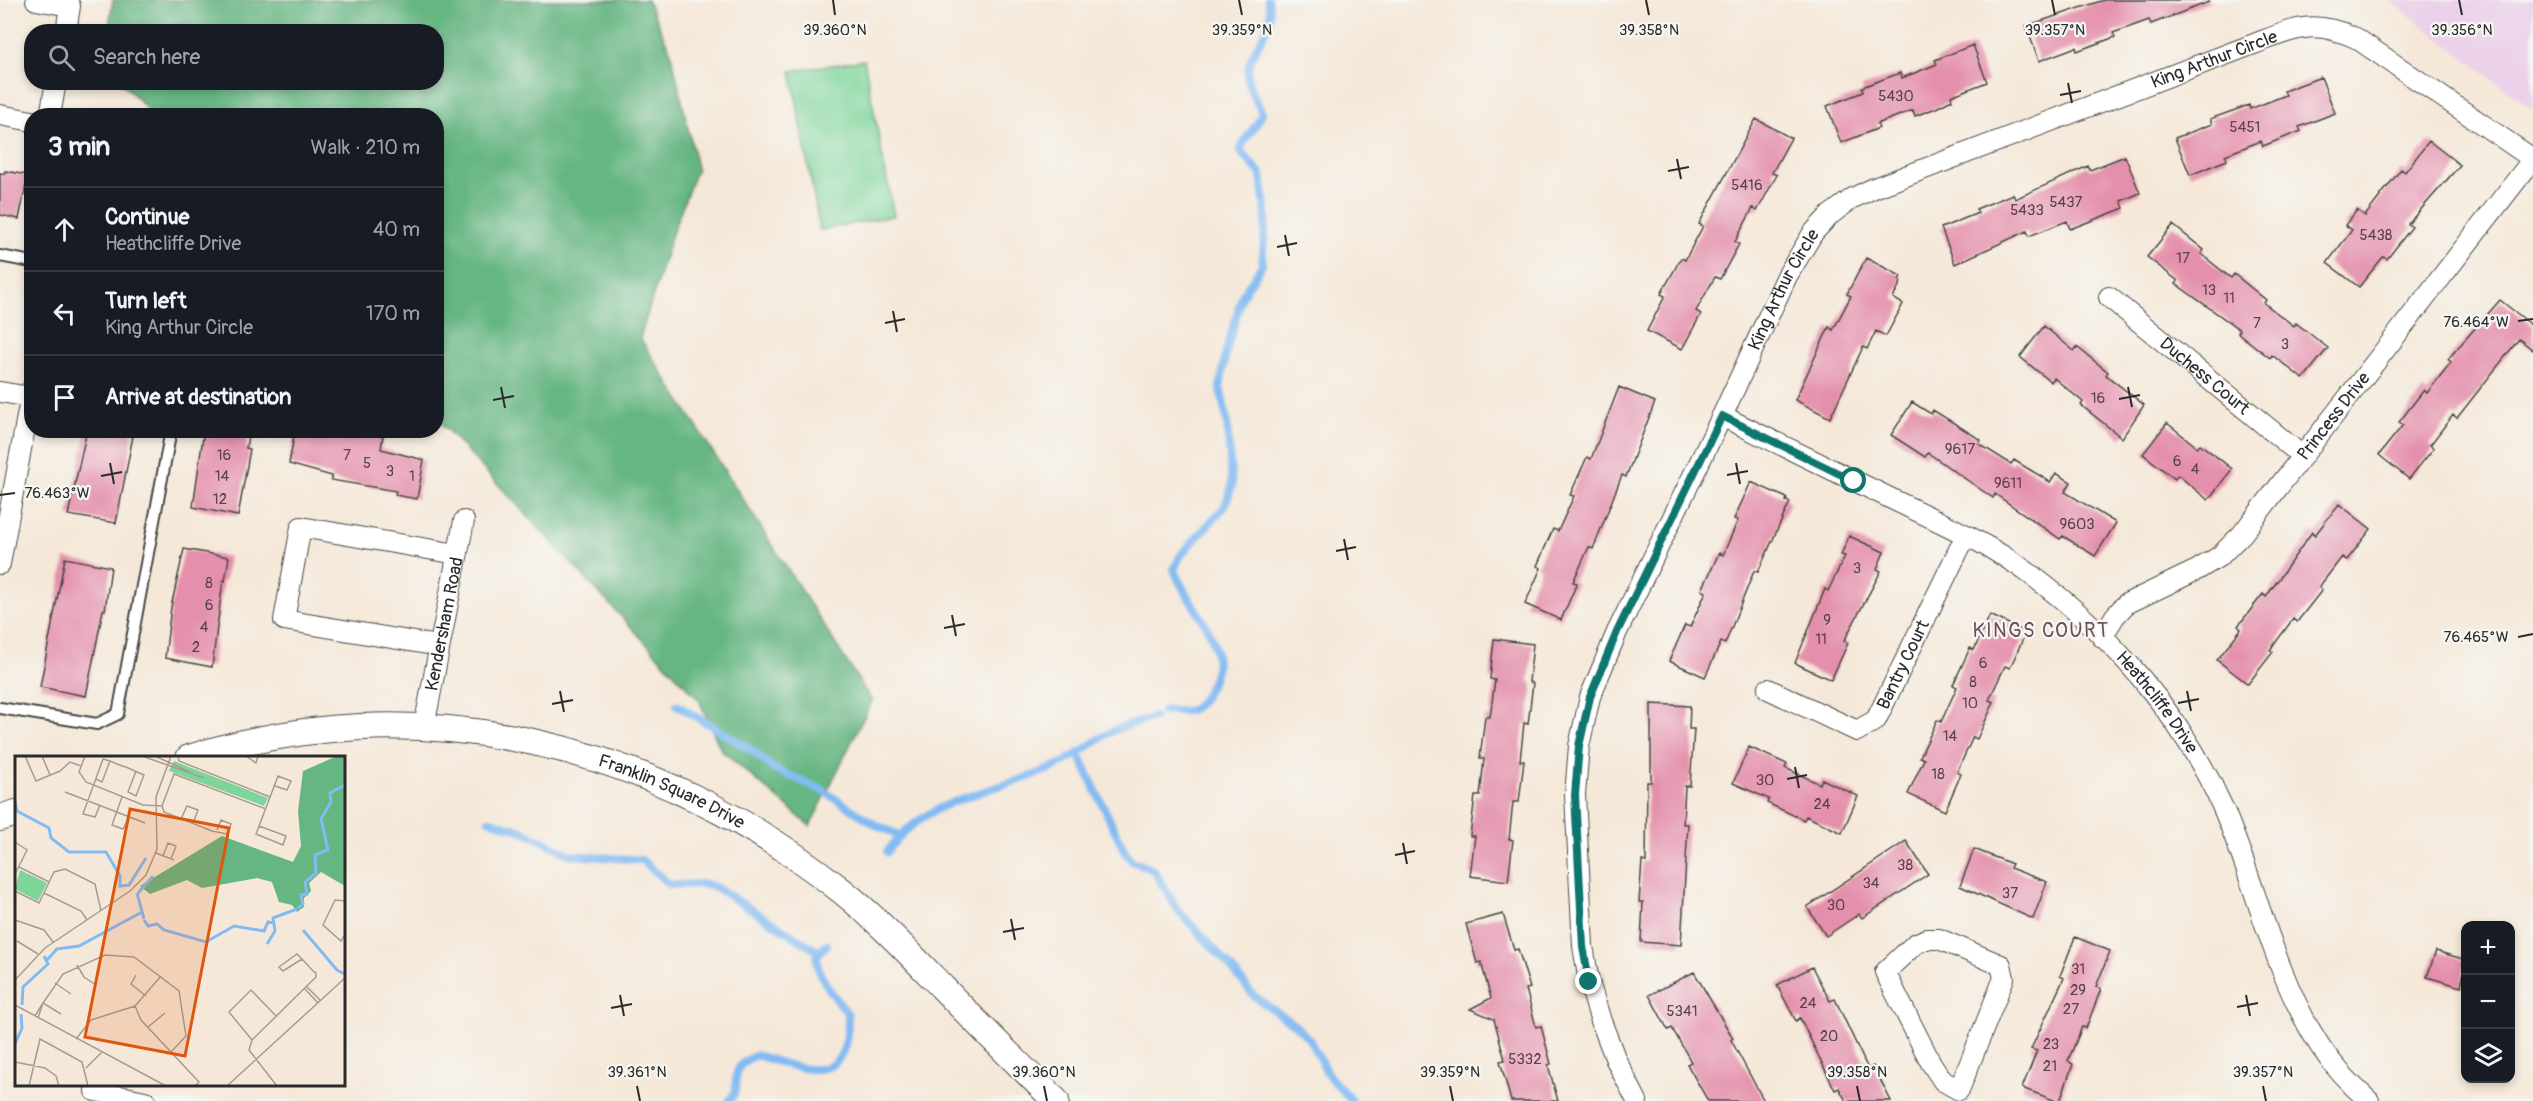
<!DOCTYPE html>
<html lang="en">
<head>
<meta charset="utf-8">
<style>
	:root { --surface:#171b24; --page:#20242c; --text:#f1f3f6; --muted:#9ea1a6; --line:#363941 }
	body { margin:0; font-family:Pangolin,sans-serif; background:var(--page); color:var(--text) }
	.controls { position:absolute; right:18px; bottom:18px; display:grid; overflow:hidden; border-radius:12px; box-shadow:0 3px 9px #0003 }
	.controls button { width:54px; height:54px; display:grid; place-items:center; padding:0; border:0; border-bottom:2px solid var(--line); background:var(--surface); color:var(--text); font:30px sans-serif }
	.stop { position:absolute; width:18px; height:18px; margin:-14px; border:4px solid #0f766e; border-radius:50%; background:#fff }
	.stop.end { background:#0f766e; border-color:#fff; box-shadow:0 2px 6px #0008 }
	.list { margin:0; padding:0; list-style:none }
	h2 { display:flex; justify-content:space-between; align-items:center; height:78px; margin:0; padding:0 24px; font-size:26px }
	h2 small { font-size:20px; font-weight:400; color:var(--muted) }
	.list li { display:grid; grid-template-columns:39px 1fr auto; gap:18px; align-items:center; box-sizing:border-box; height:84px; padding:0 24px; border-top:2px solid var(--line) }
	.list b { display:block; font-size:22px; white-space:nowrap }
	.list p { margin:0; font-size:20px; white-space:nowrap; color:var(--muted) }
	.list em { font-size:20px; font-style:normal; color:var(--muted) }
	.icon { flex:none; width:33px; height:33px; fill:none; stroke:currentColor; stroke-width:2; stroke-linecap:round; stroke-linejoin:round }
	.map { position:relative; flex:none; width:2533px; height:1101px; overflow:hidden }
	.search { position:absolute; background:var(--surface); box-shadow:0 3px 9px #0003; left:24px; top:24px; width:420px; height:66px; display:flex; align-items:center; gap:15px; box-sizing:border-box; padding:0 21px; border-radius:24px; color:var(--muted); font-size:22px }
	.panel { position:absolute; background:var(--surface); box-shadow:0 3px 9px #0003; left:24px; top:108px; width:420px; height:330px; border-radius:24px }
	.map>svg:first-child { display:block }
	.built { fill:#ecd1ea }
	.green { fill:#7ed59a; stroke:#548062; stroke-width:1.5 }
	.forest { fill:#66b682; stroke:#487056; stroke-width:1.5 }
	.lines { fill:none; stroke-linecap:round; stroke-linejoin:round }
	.stream { stroke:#82bbf3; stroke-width:8 }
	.building { fill:#e48fab }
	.service-casing { stroke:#494745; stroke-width:14 }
	.minor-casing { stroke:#494745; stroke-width:22 }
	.tertiary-casing { stroke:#494745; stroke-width:28 }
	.service { stroke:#fff; stroke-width:10 }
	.minor { stroke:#fff; stroke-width:20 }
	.tertiary { stroke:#fff; stroke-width:26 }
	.route { stroke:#0f766e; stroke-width:8 }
	.ticks { fill:none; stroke:#2b2b2b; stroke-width:2 }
	.labels { text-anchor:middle; stroke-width:4.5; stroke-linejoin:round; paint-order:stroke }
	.number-label { font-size:15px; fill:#59444b }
	.street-label { font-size:18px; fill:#2b2b2b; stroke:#f6f6f2 }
	.neighbourhood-label { font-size:20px; letter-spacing:1.5px; fill:#6c4e58; stroke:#f6f6f2 }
	.inset-river { fill:none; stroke:#82bbf3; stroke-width:3 }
	.inset-road { fill:none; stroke:#a49c93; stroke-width:1.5 }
	.view { fill:#df570e; fill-opacity:0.15; stroke:#df570e; stroke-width:3 }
	.inset-edge { fill:none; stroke:#2b2b2b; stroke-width:3 }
	.ticks-label { font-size:15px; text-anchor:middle; fill:#2b2b2b; stroke:#f6f6f2; stroke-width:4.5; stroke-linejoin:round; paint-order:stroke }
</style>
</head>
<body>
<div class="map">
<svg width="2533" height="1101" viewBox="0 0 2533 1101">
	<rect width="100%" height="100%" fill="#f6f6f2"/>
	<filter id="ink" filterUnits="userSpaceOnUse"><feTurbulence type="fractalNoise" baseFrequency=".0167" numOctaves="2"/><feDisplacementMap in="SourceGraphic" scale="12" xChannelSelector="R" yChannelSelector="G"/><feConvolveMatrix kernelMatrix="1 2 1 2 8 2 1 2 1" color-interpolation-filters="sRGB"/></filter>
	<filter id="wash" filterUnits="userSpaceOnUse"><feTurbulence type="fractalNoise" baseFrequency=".008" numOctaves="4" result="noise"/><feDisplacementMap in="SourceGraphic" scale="24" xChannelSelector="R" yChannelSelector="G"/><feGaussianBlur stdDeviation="1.35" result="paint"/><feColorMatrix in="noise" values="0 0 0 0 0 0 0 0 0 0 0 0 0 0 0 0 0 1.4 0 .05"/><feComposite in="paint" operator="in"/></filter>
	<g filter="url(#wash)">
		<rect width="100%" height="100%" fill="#f5e8d8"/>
		<path class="built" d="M2389,0H2533V110Z"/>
		<path class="green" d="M864,60L894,216L820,230L791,71Z"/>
		<path class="forest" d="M113,0H647L671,52L697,168L672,234L640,338L872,701L810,826L721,750L699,700L437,419L436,116L153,115L122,83L436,82V32L108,31Z"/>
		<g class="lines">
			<path class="stream" d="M677,705L753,751L772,768L822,790L876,825L899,835
				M1163,711C1174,708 1183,715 1194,708C1202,703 1206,694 1210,686C1234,642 1187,608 1174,569L1181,555L1225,506L1232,486L1227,421L1220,387L1226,352L1242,296L1262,265L1266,218L1261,174L1240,151C1243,138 1257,128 1262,113C1258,103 1249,90 1248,79C1244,49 1278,34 1268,0
				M1079,755L1125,852L1132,861L1154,870L1177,909L1228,964L1254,996L1296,1026L1309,1039L1329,1076L1352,1101
				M489,820L522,831L571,855L642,860L670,885L707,884L717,888L819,952
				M887,852C928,795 992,794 1052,768C1075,758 1090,743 1111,732C1124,725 1140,722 1154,717
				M729,1101C746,1083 722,1071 756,1055C808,1071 849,1089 848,1014C838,1001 817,977 817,960C816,953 822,949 827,945"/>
		</g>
		<g id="blocks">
			<path class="building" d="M2104,0H2209V2L2151,24L2149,20L2113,33L2115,37L2077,51L2076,47L2039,61L2026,26Z
				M1973,45L1987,82L1951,96L1952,100L1936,108L1915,116L1913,110L1877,124L1879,128L1841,143L1827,106L1863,92L1862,87L1900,73L1902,78L1937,64L1935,60Z
				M2321,77L2335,113L2299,127L2301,131L2263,146L2261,141L2225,155L2227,160L2190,175L2175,138L2212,124L2210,119L2249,105L2250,109L2286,95L2284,91Z
				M1756,119L1791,138L1772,173L1777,175L1757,211L1753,208L1735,242L1739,244L1720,279L1715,277L1696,311L1701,314L1682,349L1647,331L1665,296L1661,294L1681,258L1685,260L1703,226L1699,224Z
				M2429,141L2460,165L2408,224L2412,227L2387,259L2383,257L2359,287L2327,263L2352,230L2345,225L2357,210L2365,216L2401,169L2405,172Z
				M2125,156L2140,193L2121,201L2124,208L2070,229L2067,221L2029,236L2027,231L1955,264L1941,228L1978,213L1976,209L2013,194L2015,199L2088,166L2090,170Z
				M5,171L28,175L19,219L0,215V173L4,174Z
				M2173,225L2204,250L2201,254L2231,278L2234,274L2266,300L2264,303L2294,326L2296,323L2328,348L2303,379L2272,355L2270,358L2238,333L2240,330L2176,284L2178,281L2147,257Z
				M1866,258L1901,276L1899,280L1901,282L1893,298L1903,304L1886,336L1876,331L1867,349L1863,347L1830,418L1795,400L1829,327L1833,330L1851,296L1847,294Z
				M2500,300L2533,326V350L2519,339L2457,418L2453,415L2430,445L2434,448L2409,479L2379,455L2403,425L2399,422L2424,390L2427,393L2451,362L2448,359Z
				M2044,326L2074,351L2077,347L2108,372L2106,375L2144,405L2122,438L2081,405L2083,402L2054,378L2051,382L2020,357Z
				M1619,387L1655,402L1626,477L1622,475L1593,549L1589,547L1573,582L1577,583L1561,620L1525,604L1541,568L1537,566L1553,529L1558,531L1574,496L1570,495L1587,457L1591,459Z
				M1912,402L1931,414L1933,410L1981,440L1979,444L2011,464L2014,460L2050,482L2056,473L2071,482L2065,492L2116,523L2095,556L2063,536L2060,539L1995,494L1993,498L1928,453L1925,457L1891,435Z
				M2167,423L2197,447L2200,444L2232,469L2208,500L2178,475L2175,479L2143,454Z
				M87,430H132L131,436H133L116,523L68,515Z
				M204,430H249L246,448L250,449L238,516L193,507Z
				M295,430H354L383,436L381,449L424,460L417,499L395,495L396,491L331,480L332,476L289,464Z
				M1751,482L1787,498L1786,501L1790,502L1758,572L1754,571L1725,644L1721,642L1705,677L1669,661L1685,625L1690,627L1706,592L1702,590L1719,553L1723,555L1738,520L1734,519Z
				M2339,504L2371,529L2347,560L2342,557L2319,587L2322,590L2297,622L2293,619L2270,650L2273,652L2248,684L2217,660L2241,629L2238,626L2263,594L2266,597L2312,532L2315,535Z
				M1849,536L1884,552L1877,569L1881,571L1844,641L1848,643L1831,680L1795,663L1825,589L1828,591L1845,556L1841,555Z
				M184,549L229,557L225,581L223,580L212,667L165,658L171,607Z
				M65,558L111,567L105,610H103L86,696L40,687Z
				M1990,615L2026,632L2010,668L2005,666L1989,700L1994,702L1977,739L1973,737L1957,772L1961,774L1945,811L1908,794L1924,759L1920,757L1937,720L1941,722L1957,687L1953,685L1970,648L1974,650Z
				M1494,639L1533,644L1529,682L1533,683L1528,724L1524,723L1520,761H1524L1519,802H1513L1509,839L1513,840L1508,881L1470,876L1475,836H1470L1475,796H1480L1484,759L1480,758L1485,717H1490L1495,680L1490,679Z
				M1651,704L1690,706L1689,729H1694L1690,786H1685L1683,824H1688L1681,945L1641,942L1643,902H1639L1642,861L1646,862L1647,782H1651Z
				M1749,747L1787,764L1785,768L1820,784L1822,779L1858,796L1842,833L1806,816L1804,820L1767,803L1769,799L1733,783Z
				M1906,841L1928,874L1862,918L1859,914L1826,936L1807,907Z
				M1974,849L2012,864L2010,868L2047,882L2033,919L1960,886Z
				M1503,914L1514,950L1518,949L1530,988L1526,989L1536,1027L1541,1026L1551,1064L1548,1065L1558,1101H1511L1500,1061L1505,1060L1494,1019L1470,1009L1491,998L1481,962L1477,963L1466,924Z
				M2075,937L2110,951L2096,987L2101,989L2086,1028L2082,1027L2068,1061L2073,1064L2060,1101H2056L2022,1088L2037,1051L2031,1049L2064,978L2060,976Z
				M2436,951L2466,960L2461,987L2427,977Z
				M1812,967L1830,1001L1835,999L1868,1069L1873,1066L1891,1101H1846L1839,1088L1835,1090L1800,1018L1796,1021L1777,985Z
				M1694,972L1733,1038L1731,1040L1764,1101H1708L1687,1064L1691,1062L1672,1028L1668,1030L1649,995Z"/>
		</g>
	</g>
	<g filter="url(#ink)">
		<use href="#blocks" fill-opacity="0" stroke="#494745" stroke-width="1.5"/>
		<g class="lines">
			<defs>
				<path id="service" d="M0,256L32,262
					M0,708L97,724L118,714L171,430"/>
				<g id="minor">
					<path d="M36,0L70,6L66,32"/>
					<path d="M0,115L32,121"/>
					<path d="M50,116L56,82"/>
					<path id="s1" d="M2109,297L2301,455"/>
					<path d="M0,392L30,397"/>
					<path id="s2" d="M1722,416C1781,445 1841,474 1900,503C1944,524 1991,545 2030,574C2111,634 2182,715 2223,808C2257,886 2273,973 2320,1046C2333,1066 2351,1085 2369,1101"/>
					<path d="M0,564L32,389"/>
					<path id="s3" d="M2102,637L2115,616L2126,604L2197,570L2220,556L2242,534L2533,159"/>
					<path d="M439,646L284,620L301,527L457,554"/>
					<path id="s4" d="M1768,689L1857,731L1876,720L1966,535"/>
					<path id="s5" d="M424,727L464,521"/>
					<path d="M1926,939H1939L2001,965L2004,978L1959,1090L1943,1081L1931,1063L1885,972L1915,944Z"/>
					<path d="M95,1091L145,1101"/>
					<path id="s6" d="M1637,1101L1616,1060L1601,1021L1589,982L1583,946L1575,795L1579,746L1590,697L1617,632L1722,416L1787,276L1813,233L1830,215L1853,198L1874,188L2254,44C2297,28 2312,19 2356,38L2533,159"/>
				</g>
				<g id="tertiary">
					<path id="s7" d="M189,758C417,684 657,744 842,891C878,920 910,954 943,988C980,1026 1018,1064 1056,1101"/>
					<path d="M0,818L16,813"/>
				</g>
			</defs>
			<use href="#service" class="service-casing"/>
			<use href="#minor" class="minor-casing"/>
			<use href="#tertiary" class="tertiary-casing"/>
			<use href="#service" class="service"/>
			<use href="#minor" class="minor"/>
			<use href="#tertiary" class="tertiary"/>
		</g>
	</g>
	<g class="lines" filter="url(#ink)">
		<path class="route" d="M1589,982L1583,946L1575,795L1579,746L1590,697L1617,632L1722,416L1854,481"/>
	</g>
	<path class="ticks" d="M833,0L835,15M1239,0L1242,15M1646,0L1649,15M2052,0L2055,15M2459,0L2462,15M2068,83L2072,103M2060,95L2081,91M1677,159L1681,179M1668,171L1689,167M1285,235L1289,256M1277,247L1297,243M893,311L897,332M2518,321L2533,319M885,323L905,319M501,387L505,408M2128,387L2132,407M2119,399L2140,395M493,400L514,396M110,463L114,484M1736,463L1740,484M1727,475L1748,471M101,476L122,472M0,495L15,493M1344,539L1348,560M1336,551L1356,547M952,615L956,636M944,628L965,624M2518,637L2533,634M560,691L564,712M2187,691L2191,711M2178,703L2199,699M552,704L573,700M1795,767L1799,788M1787,779L1807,775M1403,843L1407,864M1395,855L1415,851M1011,919L1015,940M1003,932L1024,928M620,995L624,1016M2246,995L2250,1016M2237,1007L2258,1003M611,1008L632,1004M637,1086L640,1101M1044,1086L1047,1101M1450,1086L1453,1101M1857,1086L1860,1101M2263,1086L2266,1101"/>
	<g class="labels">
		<g class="number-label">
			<text x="1896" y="101">5430</text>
			<text x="2245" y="132">5451</text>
			<text x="1747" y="190">5416</text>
			<text x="2066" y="207">5437</text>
			<text x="2027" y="215">5433</text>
			<text x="2376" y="240">5438</text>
			<text x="2183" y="263">17</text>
			<text x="2209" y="295">13</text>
			<text x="2229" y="303">11</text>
			<text x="2257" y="328">7</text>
			<text x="2285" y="349">3</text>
			<text x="2098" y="403">16</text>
			<text x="1960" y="454">9617</text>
			<text x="224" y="460">16</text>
			<text x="347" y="460">7</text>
			<text x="2177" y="466">6</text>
			<text x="367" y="468">5</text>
			<text x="2195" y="474">4</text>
			<text x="390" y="476">3</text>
			<text x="222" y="481">14</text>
			<text x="412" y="481">1</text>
			<text x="2008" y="488">9611</text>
			<text x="220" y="504">12</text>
			<text x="2077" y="529">9603</text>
			<text x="1857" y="573">3</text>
			<text x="209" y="588">8</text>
			<text x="209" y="610">6</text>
			<text x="1827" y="625">9</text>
			<text x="204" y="632">4</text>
			<text x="1821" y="644">11</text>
			<text x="196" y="652">2</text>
			<text x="1983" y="668">6</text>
			<text x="1973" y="687">8</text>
			<text x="1970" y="708">10</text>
			<text x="1950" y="741">14</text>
			<text x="1938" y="779">18</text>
			<text x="1765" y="785">30</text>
			<text x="1822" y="809">24</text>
			<text x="1905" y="870">38</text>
			<text x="1871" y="888">34</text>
			<text x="2010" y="898">37</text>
			<text x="1836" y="910">30</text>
			<text x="2078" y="974">31</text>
			<text x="2078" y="995">29</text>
			<text x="1808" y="1008">24</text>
			<text x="2071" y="1014">27</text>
			<text x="1682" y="1016">5341</text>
			<text x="1829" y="1041">20</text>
			<text x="2051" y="1049">23</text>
			<text x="1525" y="1064">5332</text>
			<text x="2050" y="1071">21</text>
		</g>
		<g class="street-label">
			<text dy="6" stroke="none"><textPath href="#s6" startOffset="1371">King Arthur Circle</textPath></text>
			<text dy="6" stroke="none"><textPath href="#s6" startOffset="867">King Arthur Circle</textPath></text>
			<text dy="6" stroke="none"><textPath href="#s1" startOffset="124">Duchess Court</textPath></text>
			<text dy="6" stroke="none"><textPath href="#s3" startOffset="327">Princess Drive</textPath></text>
			<text dy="6" stroke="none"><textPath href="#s5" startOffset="105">Kendersham Road</textPath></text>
			<text dy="6" stroke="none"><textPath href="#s4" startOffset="182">Bantry Court</textPath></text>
			<text dy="6" stroke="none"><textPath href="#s2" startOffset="528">Heathcliffe Drive</textPath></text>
			<text dy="6" stroke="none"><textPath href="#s7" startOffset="496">Franklin Square Drive</textPath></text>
		</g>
		<g class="neighbourhood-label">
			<text x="2041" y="637">KINGS COURT</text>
		</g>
	</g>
	<g transform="translate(15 756)">
		<rect width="330" height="330" fill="#f5e8d8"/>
		<path d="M159,5L253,42L249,50L154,15ZM5,114L32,127L23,145L0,133Z" fill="#7ed59a"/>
		<path d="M322,0H330V130L306,116L294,127L296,135L289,142V151L282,156L277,149L264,146L257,126L242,122L187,132L172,124L135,138L125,130L207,80L278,106L286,90L283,55L288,15Z" fill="#66b682"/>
		<path class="inset-river" d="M0,45L2,55L34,72L36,82L54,96H91L105,120V130L114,129L131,102M122,137L129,163M123,137L138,120M283,152L288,148L286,139L292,138L290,126L301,117L300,99L313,94L306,63L316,46L315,37L330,29M129,164L133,170L142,168L149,174L191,186L219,170L249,175L253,166L259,167M288,174L322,214L330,218M252,188L260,175L258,162L282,153M32,204L42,193L64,190L127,156M7,249L8,231L33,208L29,200M0,288L7,272L6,258"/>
		<path class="inset-road" d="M10,0L21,25L45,15L55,6L66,10M27,0L35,19M70,0L64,16L71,26L128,49L147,50M127,0L189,22M140,0L175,16M163,0L164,5L255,41M231,0L241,7L243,0M81,23L87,26L95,5M50,36L130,67M107,41L97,69L108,73L114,61M85,49L80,61L68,58L88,3L95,5L107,10L111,11L129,19L121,40L113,36L121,15M147,50L159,18L251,53M147,50L149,56L197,75L212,78L216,68L206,64L202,74M166,63L172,50L183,54L178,67M244,70L271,80L268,89L241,78L263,20L276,25L272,34L260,30M0,86L12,94L0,118M141,97L159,104M148,100L153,87L161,90L156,103M4,111L34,126M0,135L24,147L39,116L50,113L80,128L86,155M29,137L66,155L72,164M330,145L320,144L308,169L326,185L330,178M0,164L29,174L38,186M2,185L23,198M62,209L69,221L81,229M121,219L116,228L131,240M0,224L30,192L115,135L131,119L142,93L141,41L156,0M40,227L56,238M292,231L305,244M290,233L303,247M0,249L151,330M120,250L126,264L184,326L180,330M46,258L28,247L48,218L90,199L119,201L164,235L171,280L155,297M20,260L28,247L23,262M133,271L150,257M61,283L76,264L120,250L146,220M237,284L214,256L236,234L262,261M0,306L30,312L41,320L44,330M71,312L87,296M14,330L25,283L67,306L73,330M212,330L330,222M262,330L234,294L237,284L301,221V217L299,216L287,203L282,198L264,211L268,215L287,203"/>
		<path class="view" d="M115,53L214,72L170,300L70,281Z"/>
		<rect width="330" height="330" class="inset-edge"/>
	</g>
	<g class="ticks-label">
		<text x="835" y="35">39.360°N</text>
		<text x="1242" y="35">39.359°N</text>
		<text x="1649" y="35">39.358°N</text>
		<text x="2055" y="35">39.357°N</text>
		<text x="2462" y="35">39.356°N</text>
		<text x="2476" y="327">76.464°W</text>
		<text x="57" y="498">76.463°W</text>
		<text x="2476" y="642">76.465°W</text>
		<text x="637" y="1077">39.361°N</text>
		<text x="1044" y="1077">39.360°N</text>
		<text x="1450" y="1077">39.359°N</text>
		<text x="1857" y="1077">39.358°N</text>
		<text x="2263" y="1077">39.357°N</text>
	</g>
</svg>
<div class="controls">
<button>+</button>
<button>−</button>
<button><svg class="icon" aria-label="layers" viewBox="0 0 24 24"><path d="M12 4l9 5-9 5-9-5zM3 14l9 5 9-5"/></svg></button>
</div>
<div class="stop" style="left:1854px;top:481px"></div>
<div class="stop end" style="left:1589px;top:982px"></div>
<div class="search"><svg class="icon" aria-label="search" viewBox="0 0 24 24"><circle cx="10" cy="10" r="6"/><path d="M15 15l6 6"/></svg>Search here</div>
<section class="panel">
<h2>3 min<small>Walk · 210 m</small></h2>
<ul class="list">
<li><svg class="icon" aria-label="ahead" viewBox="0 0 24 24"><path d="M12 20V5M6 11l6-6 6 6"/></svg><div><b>Continue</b><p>Heathcliffe Drive</p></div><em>40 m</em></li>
<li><svg class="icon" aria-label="left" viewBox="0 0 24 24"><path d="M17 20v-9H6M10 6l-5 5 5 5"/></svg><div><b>Turn left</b><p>King Arthur Circle</p></div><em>170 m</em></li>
<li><svg class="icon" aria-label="arrive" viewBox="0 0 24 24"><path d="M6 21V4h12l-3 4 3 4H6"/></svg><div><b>Arrive at destination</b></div></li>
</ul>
</section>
</div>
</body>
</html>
